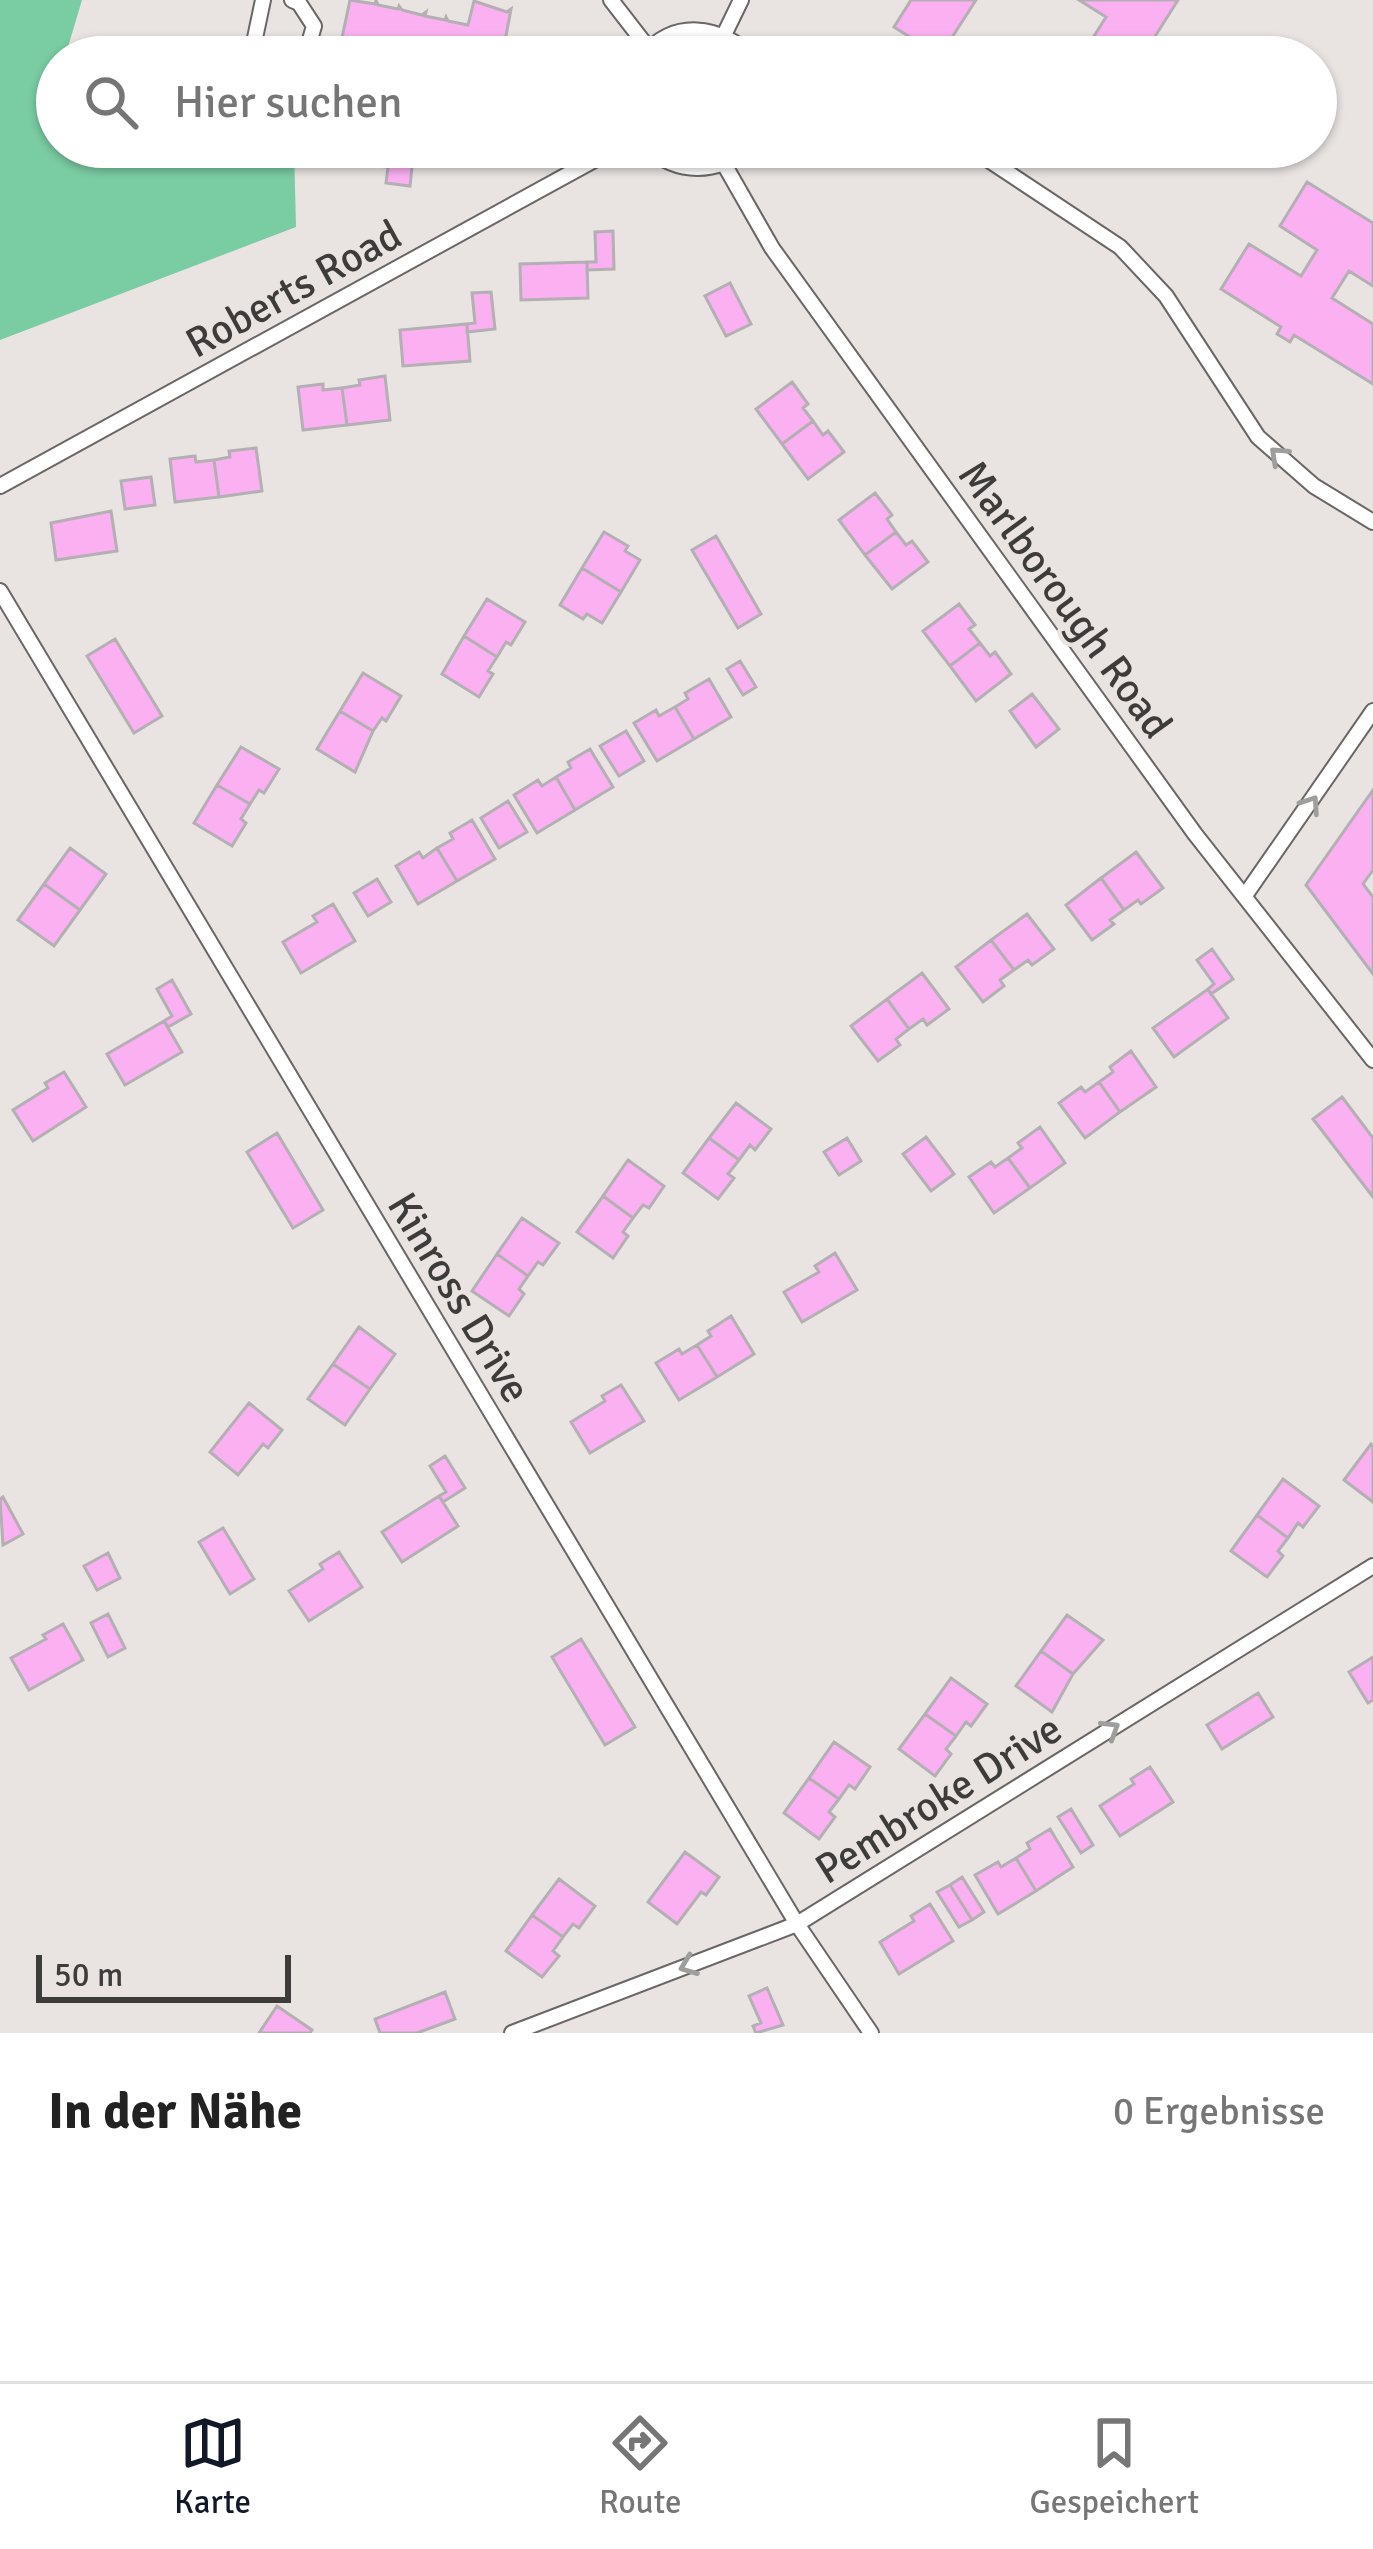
<!DOCTYPE html>
<html lang="de">
<head>
<meta charset="utf-8">
<style>
	:root { --surface:#fff; --page:#f6f6f6; --text:#222; --muted:#767676; --line:#e0e0e0; --accent:#111827 }
	body { margin:0; font-family:Signika,sans-serif; background:var(--page); color:var(--text) }
	.scale { position:absolute; left:36px; bottom:30px; width:255px; box-sizing:border-box; padding-left:12px; border:6px solid #3e3c3b; border-top:0; font-size:33px; line-height:42px; white-space:nowrap; color:#3e3c3b; -webkit-text-stroke:9px #e9e4e2; paint-order:stroke }
	.list { margin:0; padding:0; list-style:none }
	h2 { display:flex; justify-content:space-between; align-items:center; height:156px; margin:0; padding:0 48px; font-size:51px }
	h2 small { font-size:39px; font-weight:400; color:var(--muted) }
	.icon { flex:none; width:66px; height:66px; fill:none; stroke:currentColor; stroke-width:2; stroke-linecap:round; stroke-linejoin:round }
	.map { position:relative; flex:none; width:1373px; height:2033px; overflow:hidden }
	.search { position:absolute; background:var(--surface); box-shadow:0 3px 9px #0004; left:36px; right:36px; top:36px; height:132px; display:flex; align-items:center; gap:30px; box-sizing:border-box; padding:0 42px; border-radius:66px; color:var(--muted); font-size:45px }
	.sheet { height:348px; background:var(--surface) }
	nav { display:flex; justify-content:space-around; align-items:center; box-sizing:border-box; height:168px; border-top:3px solid var(--line); background:var(--surface); font-size:33px; color:var(--muted) }
	nav a { display:grid; justify-items:center; gap:6px }
	nav .on { color:var(--accent) }
	.map>svg:first-child { display:block }
	.green { fill:#7acca3 }
	.building { fill:#fbb0f2; stroke:#b3afb2; stroke-width:3 }
	.lines { fill:none; stroke-linecap:round; stroke-linejoin:round }
	.lane-casing { stroke:#6a6664; stroke-width:18 }
	.lane { stroke:#fff; stroke-width:14 }
	.oneway { stroke:#9e9e9d }
	.labels { text-anchor:middle; stroke-width:9; stroke-linejoin:round; paint-order:stroke }
	.street-label { font-size:42px; fill:#3e3c3b; stroke:#e9e4e2 }
</style>
</head>
<body>
<div class="map">
<svg width="1373" height="2033" viewBox="0 0 1373 2033">
	<rect width="100%" height="100%" fill="#e9e4e2"/>
	<path class="green" d="M0,0H82L65,57H57V147L294,148L296,227L0,340Z"/>
	<path class="building" d="M350,0L375,4L376,0L378,5L398,9L399,6L402,10L422,15L426,12L425,16L445,20L446,17L448,21L468,25L474,1L507,12L511,9L502,57H338Z
		M911,0H976L940,56L894,27Z
		M1079,0H1178L1142,57H1081L1106,17Z
		M339,147H414L410,186L386,183L388,167L337,163Z
		M1307,182L1373,223V286L1349,271L1332,298L1373,324V384L1294,335L1290,342L1277,334L1281,327L1221,289L1249,244L1301,276L1317,250L1280,226Z
		M613,231L614,269L587,270V262H596L595,232Z
		M587,262L588,298L521,300L520,264Z
		M730,283L751,324L726,336L705,296Z
		M491,292L495,329L467,332V324L475,323L472,293Z
		M467,324L470,361L403,366L400,330Z
		M385,376L390,420L347,425L342,388L360,385L359,380Z
		M792,382L808,404L803,408L813,421L782,444L756,409Z
		M323,384V390L342,388L347,425L303,430L298,387Z
		M813,421L823,435L828,431L844,452L808,479L782,444Z
		M256,448L262,491L219,497L214,460L230,457L229,451Z
		M195,456L196,462L214,460L219,497L175,502L170,459Z
		M151,477L155,505L125,509L121,481Z
		M875,493L892,515L887,519L896,532L865,555L839,520Z
		M111,511L117,551L56,560L51,523Z
		M604,532L628,546L625,551L640,560L621,592L582,568Z
		M896,532L906,545L912,541L928,562L892,589L865,555Z
		M716,536L761,614L738,628L692,550Z
		M582,568L621,592L602,623L587,614L583,619L560,605Z
		M487,599L525,622L511,645L506,642L497,657L464,636Z
		M959,604L975,625L969,629L980,643L950,666L923,631Z
		M464,636L497,657L488,671L493,674L479,697L442,674Z
		M115,639L162,716L134,733L87,656Z
		M980,643L990,656L995,652L1011,674L976,701L950,666Z
		M740,661L756,687L743,695L727,669Z
		M363,673L401,696L386,721L382,718L373,731L340,711Z
		M709,679L731,717L694,739L675,707L688,699L685,693Z
		M1032,694L1059,729L1036,747L1010,711Z
		M675,707L694,739L657,761L634,723L656,710L659,716Z
		M340,711L373,731L355,772L317,749Z
		M626,731L644,761L619,776L600,746Z
		M241,747L279,769L264,793L259,790L250,804L217,785Z
		M590,749L613,787L575,810L556,777L571,768L568,762Z
		M556,777L575,810L537,833L514,795L538,780L542,786Z
		M217,785L250,804L241,819L246,823L232,846L194,823Z
		M1373,790V870L1363,884L1373,897V974L1306,885Z
		M508,801L527,832L499,848L481,818Z
		M472,820L495,859L457,881L437,848L453,839L450,833Z
		M70,848L106,874L80,910L44,884Z
		M437,848L457,881L418,904L396,866L419,852L423,858Z
		M1136,852L1163,888L1141,904L1138,900L1124,910L1101,878Z
		M1101,878L1124,910L1110,920L1114,924L1092,940L1066,905Z
		M377,879L391,902L368,916L354,893Z
		M44,884L80,910L54,946L18,920Z
		M333,904L355,941L301,973L283,942L317,922L313,916Z
		M1027,914L1054,949L1032,965L1028,960L1014,970L991,940Z
		M991,940L1014,970L1000,980L1004,986L983,1002L956,967Z
		M1212,949L1233,979L1211,994L1208,989L1214,984L1197,960Z
		M922,973L949,1009L927,1025L923,1019L909,1029L887,999Z
		M172,980L191,1014L168,1027L164,1021L172,1016L157,989Z
		M1208,989L1228,1018L1174,1057L1153,1028Z
		M887,999L909,1029L896,1039L900,1045L878,1061L851,1026Z
		M164,1021L182,1052L125,1085L107,1054Z
		M1131,1051L1156,1087L1120,1112L1099,1082L1113,1072L1110,1067Z
		M64,1072L86,1107L33,1141L13,1110L48,1088L45,1083Z
		M1099,1082L1120,1112L1085,1138L1059,1103L1081,1087L1085,1092Z
		M1342,1097L1373,1138V1197L1313,1119Z
		M736,1103L771,1129L755,1150L750,1145L739,1160L709,1138Z
		M1040,1127L1065,1163L1030,1188L1008,1158L1022,1148L1018,1143Z
		M277,1133L323,1210L293,1228L247,1152Z
		M926,1137L954,1174L931,1191L903,1154Z
		M709,1138L739,1160L728,1174L734,1178L718,1199L683,1173Z
		M847,1138L861,1161L839,1175L824,1152Z
		M1008,1158L1030,1188L994,1213L969,1177L991,1162L995,1167Z
		M628,1160L664,1186L649,1208L643,1205L633,1218L603,1196Z
		M603,1196L633,1218L623,1232L628,1236L613,1258L577,1232Z
		M522,1218L559,1243L543,1265L538,1262L528,1276L497,1254Z
		M835,1253L857,1290L802,1322L784,1292L819,1272L815,1266Z
		M497,1254L528,1276L519,1289L524,1294L509,1316L472,1291Z
		M731,1316L754,1354L717,1377L697,1345L711,1336L708,1331Z
		M359,1327L395,1354L370,1389L333,1364Z
		M697,1345L717,1377L679,1400L656,1363L679,1349L682,1354Z
		M333,1364L370,1389L345,1425L308,1399Z
		M621,1385L644,1421L590,1453L571,1422L605,1401L602,1396Z
		M249,1403L282,1430L268,1448L263,1444L238,1475L210,1452Z
		M1371,1444L1373,1446V1502L1344,1480Z
		M445,1456L465,1488L443,1502L439,1496L446,1492L430,1466Z
		M1283,1479L1319,1506L1303,1527L1298,1523L1288,1538L1257,1515Z
		M439,1496L458,1526L402,1562L382,1532Z
		M3,1497L23,1534L3,1545L0,1499Z
		M1257,1515L1288,1538L1278,1551L1283,1556L1267,1577L1231,1551Z
		M223,1528L254,1579L230,1594L199,1542Z
		M339,1552L362,1587L309,1621L289,1591L323,1569L320,1564Z
		M108,1553L120,1578L97,1590L84,1566Z
		M108,1614L125,1648L108,1657L91,1623Z
		M1067,1615L1103,1640L1073,1674L1041,1651Z
		M63,1624L83,1660L29,1690L11,1658L46,1639L43,1635Z
		M581,1639L635,1727L605,1745L552,1657Z
		M1041,1651L1073,1674L1052,1712L1016,1686Z
		M1373,1657V1700L1368,1703L1349,1672Z
		M951,1678L987,1704L971,1726L966,1722L956,1736L925,1714Z
		M1258,1693L1273,1717L1222,1749L1207,1725Z
		M925,1714L956,1736L946,1749L951,1754L935,1776L899,1749Z
		M834,1742L870,1767L855,1789L849,1785L839,1799L809,1778Z
		M1150,1767L1173,1802L1120,1836L1100,1806L1134,1784L1131,1779Z
		M809,1778L839,1799L829,1812L835,1817L819,1839L784,1813Z
		M1071,1809L1093,1845L1081,1853L1058,1817Z
		M1050,1829L1073,1867L1036,1891L1016,1858L1030,1849L1027,1843Z
		M685,1852L719,1877L706,1895L701,1892L677,1924L648,1902Z
		M1016,1858L1036,1891L998,1914L975,1875L998,1862L1001,1867Z
		M962,1877L984,1912L972,1920L950,1885Z
		M559,1879L595,1906L579,1928L573,1924L563,1937L532,1915Z
		M950,1885L972,1920L959,1927L937,1892Z
		M930,1904L953,1941L899,1974L880,1942L914,1921L911,1916Z
		M532,1915L563,1937L553,1951L559,1956L542,1977L506,1951Z
		M767,1988L783,2025L756,2033L753,2026L761,2023L749,1996Z
		M445,1992L455,2019L417,2033H380L375,2019Z
		M277,2006L312,2030L310,2033H259Z"/>
	<g class="lines">
		<defs>
			<path id="lane" d="M292,0L299,3L314,26L305,57
				M611,0L649,49
				M724,35L741,0
				M251,57L263,0
				M643,57C671,18 722,25 752,57
				M647,147C677,175 718,175 747,147
				M969,147L1120,247L1166,296L1258,437L1314,486L1373,522
				M724,164L772,248L1195,834L1373,1060
				M0,486L618,147
				M0,591L797,1924L871,2033
				M1246,894L1373,711
				M512,2033L797,1924L1373,1566"/>
		</defs>
		<use href="#lane" class="lane-casing"/>
		<use href="#lane" class="lane"/>
	</g>
	<defs><path id="oneway-chevron" d="M-2-3.5L2.5 0L-2 3.5" fill="none" stroke-width="1.6" stroke-linecap="round" stroke-linejoin="round" transform="scale(3)"/></defs>
	<g class="oneway">
		<use href="#oneway-chevron" transform="translate(1278 455) rotate(-137)"/>
		<use href="#oneway-chevron" transform="translate(1311 804) rotate(-56)"/>
		<use href="#oneway-chevron" transform="translate(1111 1729) rotate(-32)"/>
		<use href="#oneway-chevron" transform="translate(688 1966) rotate(159)"/>
	</g>
	<g class="labels">
		<g class="street-label">
			<text transform="translate(293 288) rotate(-29)" y="15">Roberts Road</text>
			<text transform="translate(1066 599) rotate(54)" y="15">Marlborough Road</text>
			<text transform="translate(460 1297) rotate(59)" y="15">Kinross Drive</text>
			<text transform="translate(938 1798) rotate(-32)" y="15">Pembroke Drive</text>
		</g>
	</g>
</svg>
<div class="scale">50 m</div>
<div class="search"><svg class="icon" aria-label="search" viewBox="0 0 24 24"><circle cx="10" cy="10" r="6"/><path d="M15 15l6 6"/></svg>Hier suchen</div>
</div>
<section class="sheet">
<h2>In der Nähe<small>0 Ergebnisse</small></h2>
<ul class="list">
</ul>
</section>
<nav>
<a class="on"><svg class="icon" aria-label="map" viewBox="0 0 24 24"><path d="M3 6l6-2 6 2 6-2v14l-6 2-6-2-6 2zM9 4v14M15 6v14"/></svg>Karte</a>
<a><svg class="icon" aria-label="directions" viewBox="0 0 24 24"><path d="M12 3l9 9-9 9-9-9zM9 14v-3h6M13 9l2 2-2 2"/></svg>Route</a>
<a><svg class="icon" aria-label="saved" viewBox="0 0 24 24"><path d="M7 4h10v16l-5-4-5 4z"/></svg>Gespeichert</a>
</nav>
</body>
</html>
